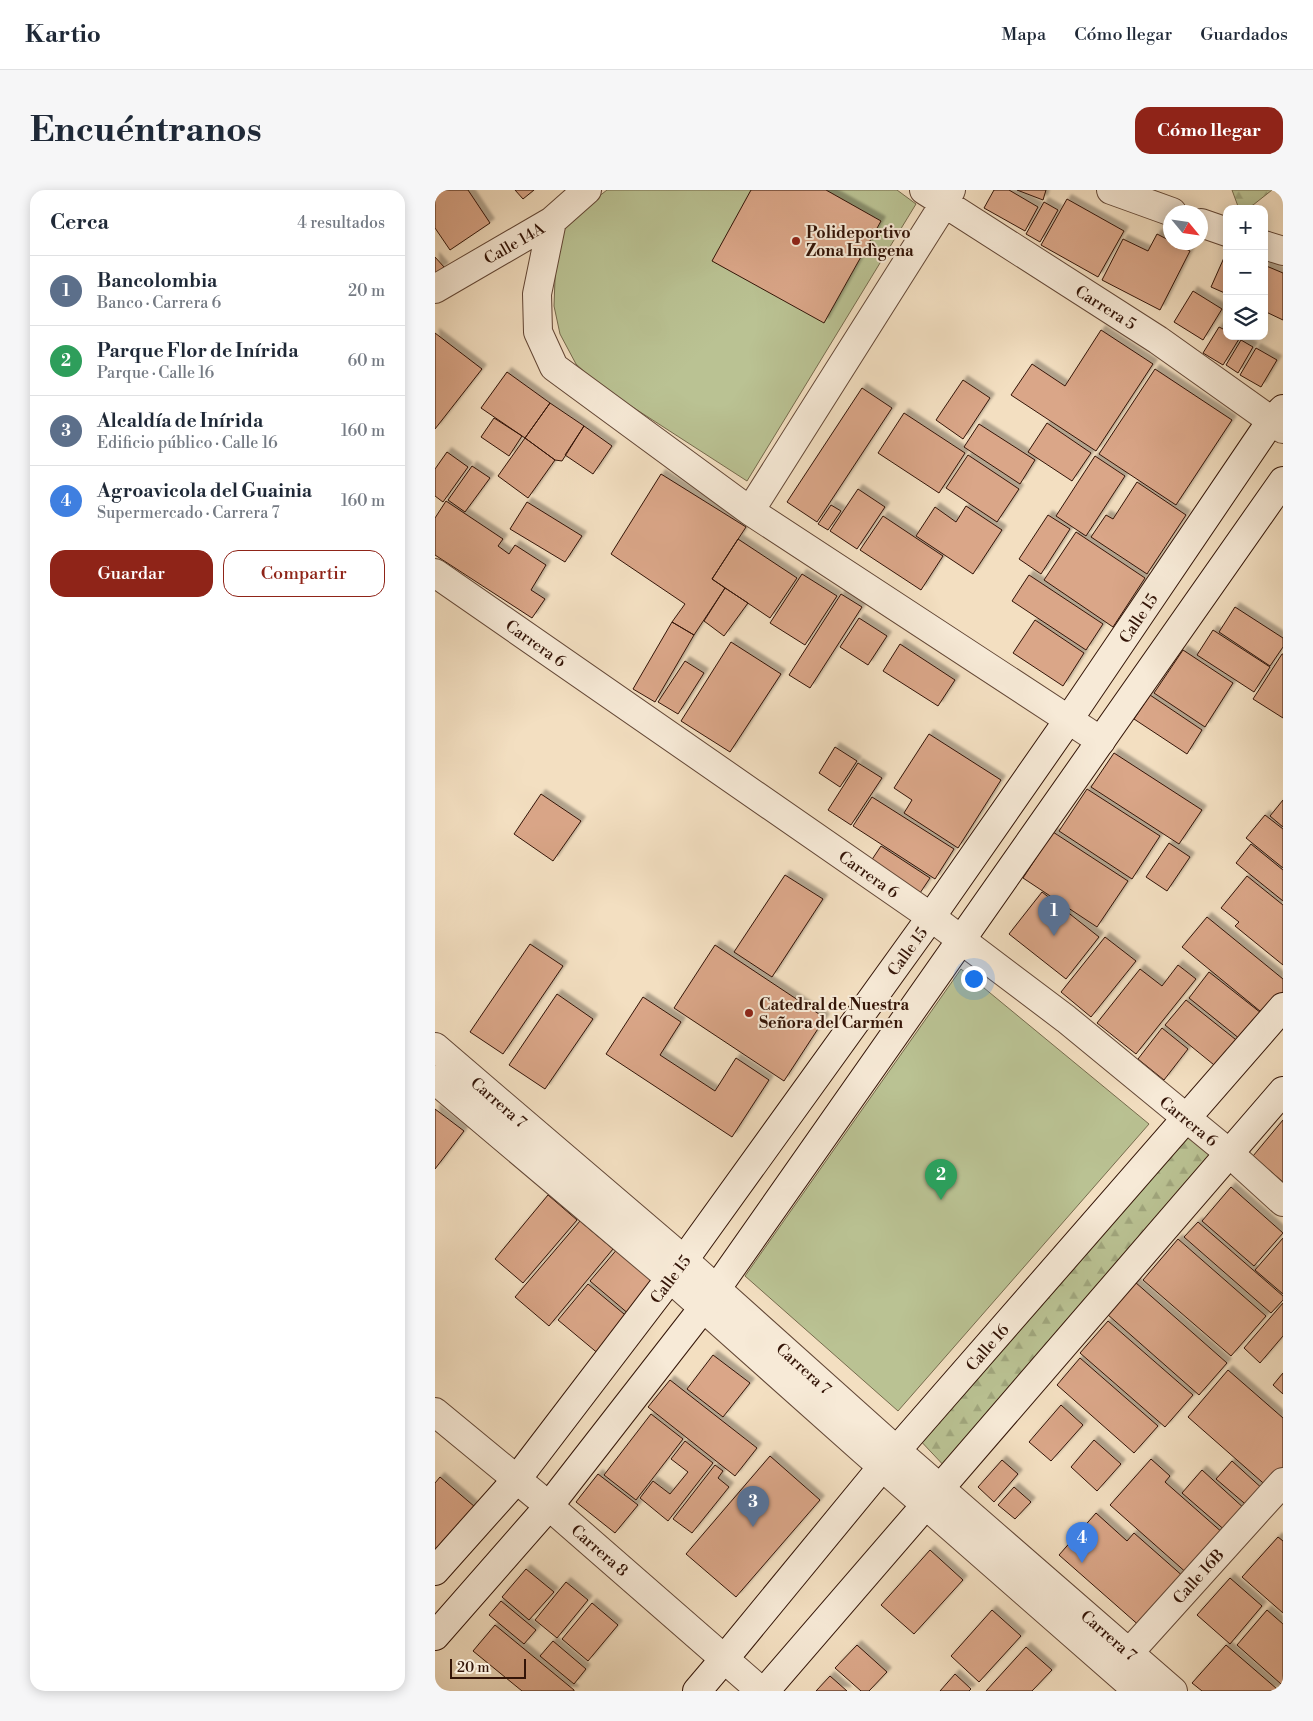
<!DOCTYPE html>
<html lang="es">
<head>
<meta charset="utf-8">
<style>
	:root { --surface:#fff; --page:#f6f6f7; --text:#1f2937; --muted:#747a83; --line:#e0e1e3; --accent:#8f2418 }
	body { margin:0; font-family:"Libre Bodoni",serif; background:var(--page); color:var(--text) }
	.controls { position:absolute; right:15px; top:15px; display:grid; overflow:hidden; border-radius:10px; box-shadow:0 2px 12px #0003 }
	.controls button { width:45px; height:45px; display:grid; place-items:center; padding:0; border:0; border-bottom:1px solid var(--line); background:var(--surface); color:var(--text); font:25px sans-serif }
	.compass { position:absolute; left:728px; top:15px; width:45px; height:45px; border-radius:50%; background:var(--surface); box-shadow:0 2px 12px #0003; rotate:119deg }
	.scale { position:absolute; left:15px; bottom:12px; width:76px; box-sizing:border-box; padding-left:5px; border:2px solid #331407; border-top:0; font-size:14px; line-height:18px; white-space:nowrap; color:#331407; -webkit-text-stroke:4px #f7ead7; paint-order:stroke }
	.you { position:absolute; left:538px; top:788px; width:18px; height:18px; margin:-12px; border:4px solid #fff; border-radius:50%; background:#1a73e8; box-shadow:0 0 0 8px #1a73e833 }
	.badge { display:grid; place-items:center; width:32px; height:32px; border-radius:50%; background:var(--accent); color:#fff; font-size:16px; font-weight:700 }
	.pin { position:absolute; translate:-50% -41px; filter:drop-shadow(0 1px 2px #0008) }
	.pin::after { content:''; position:absolute; top:26px; width:18px; height:15px; background:inherit; clip-path:polygon(0 0,100% 0,50% 100%) }
	.list { margin:0; padding:0; list-style:none }
	h2 { display:flex; justify-content:space-between; align-items:center; height:65px; margin:0; padding:0 20px; font-size:21px }
	h2 small { font-size:16px; font-weight:400; color:var(--muted) }
	.list li { display:grid; grid-template-columns:32px 1fr auto; gap:15px; align-items:center; box-sizing:border-box; height:70px; padding:0 20px; border-top:1px solid var(--line) }
	.list b { display:block; font-size:19px; white-space:nowrap }
	.list p { margin:0; font-size:16px; white-space:nowrap; color:var(--muted) }
	.list em { font-size:16px; font-style:normal; color:var(--muted) }
	.actions { display:flex; gap:10px; padding:15px 20px }
	.actions a { flex:1; padding:11px 0; border:1px solid var(--accent); border-radius:15px; text-align:center; font-size:18px; color:var(--accent) }
	.actions .main { background:var(--accent); color:#fff }
	.icon { flex:none; width:28px; height:28px; fill:none; stroke:currentColor; stroke-width:2; stroke-linecap:round; stroke-linejoin:round }
	.map { position:relative; flex:none; width:848px; height:1501px; overflow:hidden; border-radius:15px }
	header { display:flex; align-items:center; gap:30px; box-sizing:border-box; height:70px; padding:0 25px; background:var(--surface); border-bottom:1px solid var(--line) }
	header strong { font-size:24px }
	nav { display:flex; gap:28px; margin-inline-start:auto; font-size:18px }
	.intro { display:flex; align-items:center; justify-content:space-between; box-sizing:border-box; height:120px; padding:0 30px }
	h1 { margin:0; font-size:35px }
	.button { padding:12px 22px; border-radius:15px; background:var(--accent); color:#fff; font-size:18px; font-weight:700 }
	main { display:flex; gap:30px; padding:0 30px }
	aside { flex:1; background:var(--surface); border-radius:15px; box-shadow:0 2px 12px #0003 }
	.map>svg:first-child { display:block }
	.forest { fill:url(#forest-firs); stroke:#766b4d }
	.park { fill:#bac293; stroke:#766b4d }
	.building { fill:#daa688; stroke:#331407; filter:url(#shadow) }
	.lines { fill:none; stroke-linecap:round; stroke-linejoin:round }
	.street-casing { stroke:#634736; stroke-width:30 }
	.secondary-casing { stroke:#331407; stroke-width:30 }
	.street { stroke:#f7ead7; stroke-width:28 }
	.secondary { stroke:#f7ead7; stroke-width:28 }
	.poi-dot { fill:#8f2418; stroke:#f7ead7; stroke-width:2 }
	.labels { text-anchor:middle; stroke-width:4; stroke-linejoin:round; paint-order:stroke }
	.poi-label { font-size:16px; font-weight:bold; fill:#331407; stroke:#f7ead7; text-anchor:start }
	.street-label { font-size:16px; fill:#331407; stroke:#f7ead7 }
</style>
</head>
<body>
<header>
<strong>Kartio</strong>
<nav><a>Mapa</a><a>Cómo llegar</a><a>Guardados</a></nav>
</header>
<div class="intro"><h1>Encuéntranos</h1><a class="button">Cómo llegar</a></div>
<main>
<aside>
<h2>Cerca<small>4 resultados</small></h2>
<ul class="list">
<li><span class="badge" style="background:#5c6f8a">1</span><div><b>Bancolombia</b><p>Banco · Carrera 6</p></div><em>20 m</em></li>
<li><span class="badge" style="background:#2e9e5b">2</span><div><b>Parque Flor de Inírida</b><p>Parque · Calle 16</p></div><em>60 m</em></li>
<li><span class="badge" style="background:#5c6f8a">3</span><div><b>Alcaldía de Inírida</b><p>Edificio público · Calle 16</p></div><em>160 m</em></li>
<li><span class="badge" style="background:#3f7fe0">4</span><div><b>Agroavicola del Guainia</b><p>Supermercado · Carrera 7</p></div><em>160 m</em></li>
</ul>
<div class="actions"><a class="main">Guardar</a><a>Compartir</a></div>
</aside>
<div class="map">
<svg width="848" height="1501" viewBox="0 0 848 1501">
	<defs>
		<pattern id="forest-firs" width="22" height="20" patternUnits="userSpaceOnUse" patternTransform="scale(1.25)"><rect width="22" height="20" fill="#bac293"/><path d="M5 1l3.5 6h-7zM16 11l3.5 6h-7z" fill="#a0a67d"/></pattern>
		<filter id="shadow"><feDropShadow dx="4.5" dy="-4.5" stdDeviation="1" flood-color="#0004"/></filter>
	</defs>
	<rect width="100%" height="100%" fill="#f3dfc1"/>
	<filter id="stains"><feTurbulence type="fractalNoise" baseFrequency=".004" numOctaves="4"/><feColorMatrix values="0 0 0 0 .2 0 0 0 0 .09 0 0 0 0 .02 0 0 0 .5 -.17"/></filter>
	<radialGradient id="worn" r=".72"><stop offset=".6" stop-color="#630" stop-opacity="0"/><stop offset="1" stop-color="#630" stop-opacity=".3"/></radialGradient>
	<path class="forest" d="M797,0H837L813,19H804Z
		M753,935L789,964L514,1281L480,1245Z"/>
	<path class="park" d="M172,0H462L481,14L312,291L165,196L141,174L125,144L119,116L120,89L122,66L131,32Z
		M526,779L714,934L463,1221L310,1086Z"/>
	<path class="building" d="M6,0H33L55,33L15,60L0,38V4Z
		M80,0H99L88,9Z
		M316,0H391L446,31L389,133L277,71Z
		M559,0H574L603,17L590,41L549,18Z
		M582,0H611L608,10Z
		M632,9L689,41L663,87L606,55Z
		M609,12L623,20L605,52L591,44Z
		M722,44L755,61L725,120L667,90L688,49L713,61Z
		M792,61V104L776,97Z
		M0,67L9,77L0,84Z
		M829,75L848,83V130L829,121Z
		M758,101L787,119L768,150L739,132Z
		M784,137L792,141V146H800L804,149L788,175L768,163Z
		M666,140L718,174L661,261L576,205L597,174L630,196Z
		M0,143L47,179L0,239Z
		M806,150L818,157L803,183L791,175Z
		M821,158L842,170L826,197L805,185Z
		M720,179L797,230L741,315L664,264Z
		M72,182L115,213L90,248L46,218Z
		M528,190L555,208L528,249L501,230Z
		M427,198L457,218L382,332L352,312Z
		M115,213L149,236L127,271L120,270L90,248Z
		M469,223L530,263L504,303L443,263Z
		M59,228L87,246L74,266L46,247Z
		M612,233L656,263L637,291L593,262Z
		M544,234L600,270L585,294L529,257Z
		M149,236L177,256L158,284L130,265Z
		M90,248L120,270L93,308L63,286Z
		M12,262L33,277L8,312L0,306V279Z
		M533,265L584,299L562,332L511,298Z
		M660,266L690,286L651,346L621,326Z
		M37,276L55,288L30,322L13,310Z
		M226,284L311,337L277,389L290,398L259,445L237,432L250,414L176,364Z
		M702,292L751,325L712,384L656,347L671,325L678,329Z
		M423,299L450,317L422,359L395,341Z
		M11,311L68,349L63,356L74,364L80,355L111,375L96,400L110,409L97,428L0,365V328Z
		M92,312L147,346L130,372L75,339Z
		M396,315L406,321L393,340L383,334Z
		M531,316L567,340L538,384L481,346L500,317L521,332Z
		M613,325L635,339L606,384L584,369Z
		M448,326L508,366L486,400L425,360Z
		M641,342L710,388L678,437L609,390Z
		M303,349L362,388L335,428L277,389Z
		M367,384L402,406L370,455L335,433Z
		M594,385L668,434L651,460L577,411Z
		M290,398L313,413L289,446L269,431Z
		M406,404L427,417L375,498L354,485Z
		M800,417L848,448V457L835,476L784,442Z
		M424,428L452,446L433,475L405,457Z
		M600,430L649,463L628,496L578,463Z
		M237,432L259,445L220,512L198,499Z
		M778,440L835,477L819,502L762,465Z
		M296,452L346,484L295,562L246,531Z
		M465,454L520,490L503,516L448,481Z
		M748,460L798,493L770,537L719,503Z
		M847,464H848V528L818,509Z
		M250,471L269,483L243,524L223,512Z
		M715,505L767,540L752,564L699,529Z
		M494,544L566,590L523,658L469,623L477,610L459,598Z
		M400,557L422,571L405,597L384,583Z
		M679,563L767,620L744,654L656,597Z
		M423,573L447,588L416,635L393,620Z
		M652,599L725,646L697,689L624,641Z
		M106,604L146,631L118,671L79,644Z
		M437,607L519,659L500,689L418,636Z
		M848,610V637L835,626Z
		M830,625L848,639V678L811,648Z
		M618,642L693,691L662,737L588,688Z
		M734,653L755,667L732,701L711,687Z
		M816,654L848,680V711L801,673Z
		M446,656L495,688L485,703L436,671Z
		M350,685L388,709L337,787L299,762Z
		M812,686L848,715V775L800,736L804,732L786,718Z
		M607,702L664,747L631,789L574,744Z
		M772,727L848,789V805L831,826L747,757Z
		M670,747L701,771L656,827L626,802Z
		M95,754L128,776L68,864L35,842Z
		M280,755L390,828L349,891L239,818Z
		M743,775L761,789L701,864L662,833L705,779L727,796Z
		M774,782L826,823L805,849L754,808Z
		M122,804L158,829L110,899L74,875Z
		M208,807L246,832L225,865L280,901L301,868L334,890L297,947L171,864Z
		M751,810L805,853L784,879L730,835Z
		M727,838L753,859L729,890L703,869Z
		M0,919L29,941L0,979Z
		M848,930V992L818,966Z
		M796,997L848,1043L819,1076L767,1031Z
		M113,1005L142,1030L88,1093L60,1069Z
		M145,1031L178,1059L114,1136L80,1107Z
		M763,1032L848,1106V1110L836,1123L749,1047Z
		M848,1048V1104L820,1080Z
		M743,1049L831,1126L796,1166L708,1090Z
		M184,1057L224,1091L195,1125L155,1091Z
		M700,1092L792,1173L764,1205L672,1124Z
		M153,1094L195,1129L165,1165L123,1130Z
		M848,1113V1146L825,1173L809,1158Z
		M673,1131L758,1205L730,1237L645,1163Z
		M278,1165L315,1193L288,1227L252,1199Z
		M645,1168L723,1236L699,1263L622,1195Z
		M793,1180L848,1228V1284L835,1299L753,1227Z
		M848,1183V1204L838,1195Z
		M235,1190L322,1258L300,1286L213,1217Z
		M626,1215L648,1235L616,1271L594,1252Z
		M216,1224L248,1249L201,1310L169,1285Z
		M659,1250L686,1274L662,1301L636,1277Z
		M250,1251L278,1273L233,1331L205,1308L218,1291L235,1304L253,1282L236,1269Z
		M335,1266L385,1310L301,1407L251,1364Z
		M716,1269L735,1286L730,1292L789,1344L754,1385L675,1315Z
		M567,1270L583,1284L559,1312L543,1297Z
		M797,1271L830,1301L815,1318L781,1289Z
		M280,1275L288,1281L283,1288L294,1297L257,1343L238,1329Z
		M767,1280L811,1320L792,1342L747,1303Z
		M163,1284L203,1315L180,1343L141,1312Z
		M5,1287L40,1317L0,1365V1293Z
		M579,1297L596,1312L580,1329L563,1315Z
		M661,1323L692,1351L699,1343L750,1388L707,1438L624,1365Z
		M843,1347L848,1351V1423L807,1387Z
		M495,1360L528,1390L479,1444L446,1415Z
		M91,1379L119,1402L94,1430L67,1407Z
		M795,1388L827,1416L795,1454L762,1425Z
		M131,1392L153,1410L122,1448L100,1430Z
		M66,1411L101,1440L89,1454L54,1425Z
		M157,1413L183,1435L153,1471L127,1449Z
		M557,1420L586,1446L544,1492L516,1466Z
		M832,1420L848,1434V1492L846,1494L802,1455Z
		M60,1435L139,1500V1501H87L38,1461Z
		M118,1451L151,1479L139,1494L105,1466Z
		M422,1455L452,1482L434,1501H426L400,1478Z
		M791,1455L842,1499L841,1501H767L757,1493Z
		M591,1457L617,1480L597,1501H551Z
		M520,1484L536,1499L534,1501H505Z
		M395,1486L412,1501H381Z"/>
	<g class="lines">
		<defs>
			<path id="street" d="M489,0L723,150L848,239
				M676,0L737,22
				M117,31L102,104L103,142L119,177L315,321L666,551
				M766,33L792,42
				M829,55L848,61
				M0,99L117,31L152,0
				M315,321L509,14L516,0
				M0,383L496,727L631,829L794,963L848,1012
				M0,857L249,1070L462,1261L738,1501
				M0,890L236,1089L428,1260L703,1501
				M0,1222L114,1316L326,1501
				M683,1475L848,1292"/>
			<path id="secondary" d="M0,1381L82,1289L249,1070L496,727L634,529L836,231L848,219
				M0,1446L114,1316L268,1118L848,291
				M262,1501L290,1468L447,1277L848,817
				M330,1501L848,901"/>
		</defs>
		<use href="#street" class="street-casing"/>
		<use href="#secondary" class="secondary-casing"/>
		<use href="#street" class="street"/>
		<use href="#secondary" class="secondary"/>
	</g>
	<g class="poi-dot">
		<circle cx="361" cy="51" r="5"/>
		<circle cx="314" cy="823" r="5"/>
	</g>
	<g class="labels">
		<g class="poi-label">
			<text x="371" y="48">Polideportivo<tspan x="371" dy="18">Zona Indìgena</tspan></text>
			<text x="324" y="820">Catedral de Nuestra<tspan x="324" dy="18">Señora del Carmen</tspan></text>
		</g>
		<g class="street-label">
			<text transform="translate(79 53) rotate(-30)" y="6">Calle 14A</text>
			<text transform="translate(671 117) rotate(32)" y="6">Carrera 5</text>
			<text transform="translate(703 428) rotate(-56)" y="6">Calle 15</text>
			<text transform="translate(101 453) rotate(35)" y="6">Carrera 6</text>
			<text transform="translate(434 684) rotate(35)" y="6">Carrera 6</text>
			<text transform="translate(472 761) rotate(-54)" y="6">Calle 15</text>
			<text transform="translate(64 912) rotate(41)" y="6">Carrera 7</text>
			<text transform="translate(754 931) rotate(39)" y="6">Carrera 6</text>
			<text transform="translate(235 1089) rotate(-53)" y="6">Calle 15</text>
			<text transform="translate(552 1157) rotate(-49)" y="6">Calle 16</text>
			<text transform="translate(369 1178) rotate(42)" y="6">Carrera 7</text>
			<text transform="translate(165 1360) rotate(41)" y="6">Carrera 8</text>
			<text transform="translate(763 1386) rotate(-48)" y="6">Calle 16B</text>
			<text transform="translate(674 1445) rotate(41)" y="6">Carrera 7</text>
		</g>
	</g>
	<rect width="100%" height="100%" filter="url(#stains)"/>
	<rect width="100%" height="100%" fill="url(#worn)"/>
</svg>
<div class="controls">
<button>+</button>
<button>−</button>
<button><svg class="icon" aria-label="layers" viewBox="0 0 24 24"><path d="M12 4l9 5-9 5-9-5zM3 14l9 5 9-5"/></svg></button>
</div>
<svg class="compass" viewBox="-18 -18 36 36"><path d="M0-13l5 13h-10z" fill="#e53935"/><path d="M0 13l5-13h-10z" fill="#747a83"/></svg>
<div class="scale">20 m</div>
<div class="you"></div>
<div class="pin badge" style="left:619px;top:746px;background:#5c6f8a">1</div>
<div class="pin badge" style="left:506px;top:1010px;background:#2e9e5b">2</div>
<div class="pin badge" style="left:318px;top:1337px;background:#5c6f8a">3</div>
<div class="pin badge" style="left:647px;top:1373px;background:#3f7fe0">4</div>
</div>
</main>
</body>
</html>
